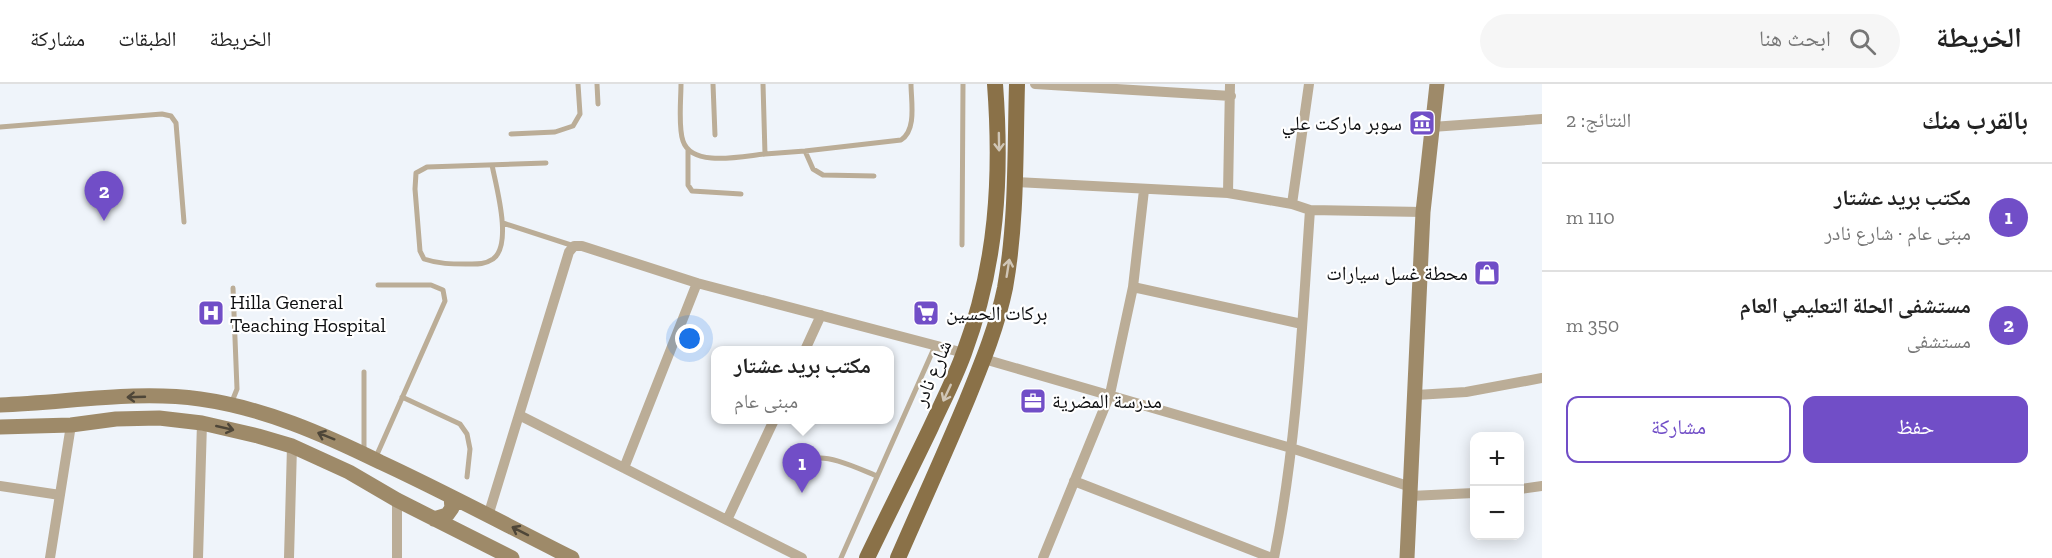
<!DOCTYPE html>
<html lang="ar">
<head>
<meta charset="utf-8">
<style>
	:root { --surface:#fff; --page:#f6f6f6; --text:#222; --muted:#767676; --line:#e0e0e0; --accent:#714ec7 }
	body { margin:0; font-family:"Zilla Slab","Noto Naskh Arabic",serif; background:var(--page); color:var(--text); direction:rtl }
	.controls { position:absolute; right:18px; bottom:18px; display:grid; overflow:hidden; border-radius:12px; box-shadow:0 3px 15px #0003 }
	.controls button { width:54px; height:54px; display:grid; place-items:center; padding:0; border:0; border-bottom:2px solid var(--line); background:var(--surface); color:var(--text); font:30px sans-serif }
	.you { position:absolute; left:690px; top:255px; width:21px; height:21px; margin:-15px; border:4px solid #fff; border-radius:50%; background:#1a73e8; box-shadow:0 0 0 9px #1a73e833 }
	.badge { display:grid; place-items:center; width:39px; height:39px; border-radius:50%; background:var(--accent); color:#fff; font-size:20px; font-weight:700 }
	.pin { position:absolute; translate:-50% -50px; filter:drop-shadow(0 2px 3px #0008) }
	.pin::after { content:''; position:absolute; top:32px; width:21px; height:18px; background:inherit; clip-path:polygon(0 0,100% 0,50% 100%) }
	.popup { position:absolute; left:711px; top:262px; width:183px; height:78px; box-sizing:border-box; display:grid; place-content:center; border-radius:12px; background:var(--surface); filter:drop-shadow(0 2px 4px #0005); font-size:20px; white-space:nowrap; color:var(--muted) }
	.popup b { font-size:22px; color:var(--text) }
	.popup::after { content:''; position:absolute; left:50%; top:100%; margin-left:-12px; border:12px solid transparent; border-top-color:var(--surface) }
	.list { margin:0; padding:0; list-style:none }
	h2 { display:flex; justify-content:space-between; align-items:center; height:78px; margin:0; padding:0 24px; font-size:26px }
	h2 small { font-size:20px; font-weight:400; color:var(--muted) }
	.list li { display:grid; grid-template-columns:39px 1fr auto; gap:18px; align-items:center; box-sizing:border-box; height:108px; padding:0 24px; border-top:2px solid var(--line) }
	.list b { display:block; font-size:22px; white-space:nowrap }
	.list p { margin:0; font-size:20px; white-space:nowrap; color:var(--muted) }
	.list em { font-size:20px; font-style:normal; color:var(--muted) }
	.actions { display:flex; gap:12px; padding:18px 24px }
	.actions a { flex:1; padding:14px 0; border:2px solid var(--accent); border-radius:12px; text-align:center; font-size:21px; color:var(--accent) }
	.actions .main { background:var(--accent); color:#fff }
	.icon { flex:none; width:33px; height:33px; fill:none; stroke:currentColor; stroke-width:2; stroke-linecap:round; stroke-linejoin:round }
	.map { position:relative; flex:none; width:1542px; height:474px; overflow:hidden; direction:ltr }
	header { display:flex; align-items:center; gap:36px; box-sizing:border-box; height:84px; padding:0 30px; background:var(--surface); border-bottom:2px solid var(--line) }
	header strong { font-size:28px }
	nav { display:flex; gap:33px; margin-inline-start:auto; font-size:21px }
	.search { width:420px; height:54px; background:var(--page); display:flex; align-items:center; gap:15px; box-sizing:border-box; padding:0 21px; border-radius:33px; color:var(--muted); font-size:22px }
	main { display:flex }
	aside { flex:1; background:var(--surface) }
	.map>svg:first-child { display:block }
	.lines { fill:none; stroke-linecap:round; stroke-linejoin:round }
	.lane { stroke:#bbad97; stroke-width:5 }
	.street { stroke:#bbad97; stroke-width:10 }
	.secondary { stroke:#9e8a69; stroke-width:15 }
	.primary { stroke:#8a7148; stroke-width:16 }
	.oneway { stroke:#d0c6b6 }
	.oneway2 { stroke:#4e4638 }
	.labels { text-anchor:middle; stroke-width:4.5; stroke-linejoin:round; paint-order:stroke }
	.poi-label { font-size:20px; fill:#0d0e10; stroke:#fff; text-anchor:start }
	.street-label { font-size:20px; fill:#0d0e10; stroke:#fff }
</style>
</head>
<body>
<header>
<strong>الخريطة</strong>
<div class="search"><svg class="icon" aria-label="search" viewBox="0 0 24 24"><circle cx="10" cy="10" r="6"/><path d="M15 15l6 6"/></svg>ابحث هنا</div>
<nav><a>الخريطة</a><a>الطبقات</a><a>مشاركة</a></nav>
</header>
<main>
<aside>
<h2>بالقرب منك<small>النتائج: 2</small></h2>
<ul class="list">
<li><span class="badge">1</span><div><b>مكتب بريد عشتار</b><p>مبنى عام · شارع نادر</p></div><em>110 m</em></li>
<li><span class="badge">2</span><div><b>مستشفى الحلة التعليمي العام</b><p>مستشفى</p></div><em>350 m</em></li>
</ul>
<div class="actions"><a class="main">حفظ</a><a>مشاركة</a></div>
</aside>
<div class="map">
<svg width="1542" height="474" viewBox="0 0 1542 474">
	<rect width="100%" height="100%" fill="#eff4fa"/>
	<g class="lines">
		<path class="lane" d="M597,0L598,20
			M681,0C681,16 678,43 683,57C692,84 743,72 765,70
			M713,0L715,51
			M763,0L765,70L805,67L901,56C917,46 911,17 911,0
			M0,43L162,30L171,32L176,39L184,138
			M511,50L555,48L573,42L580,30L578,0
			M688,66V101L692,107L741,110
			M805,67L813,85L823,91L874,92
			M492,81C496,102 513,161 493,175C484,181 476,180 466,180C451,180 439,180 424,175L420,167L415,105L416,89L427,83L546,79
			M503,139L574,162
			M962,161L963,0
			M364,288V368
			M402,313L460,340L467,350L470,365L467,393
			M231,320L237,305L233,204
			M375,375L445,217L443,206L431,201H378
			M799,392C802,386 806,380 811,376C825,368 862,386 877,392
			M841,474L935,262"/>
		<path class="street" d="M1035,0L1231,12
			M1432,43L1542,35
			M1014,98L1228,109L1292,120L1310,126L1423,128
			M1228,109L1230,0
			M1292,120L1309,0
			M1133,203L1302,240
			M805,266L821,231
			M984,275L1291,364L1411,403
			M1416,311L1466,308L1542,294
			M519,331L802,474
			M624,384L697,199
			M1074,397L1272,474
			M0,402L60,411
			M1520,405L1542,402
			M1410,412L1474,409
			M488,432L569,168L574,162H582L697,199L964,269
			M727,436L774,336
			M50,474L71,341
			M198,474L202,339
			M289,474L292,362
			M397,474V416
			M1043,474L1110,310L1133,203L1144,106
			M1274,474C1297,360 1302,242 1310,126"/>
		<path class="secondary" d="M0,321C66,319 134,306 200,315C264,324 323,350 380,378C445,408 508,442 572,474
			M0,343L71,341L116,335L159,334L202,339L258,352L292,362L349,388L397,416L512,474
			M434,435L447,431L452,424L451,413
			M1407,474L1423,128L1437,0"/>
		<path class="primary" d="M867,474C888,430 910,387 931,343C942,319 955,294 964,269C997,180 1002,93 995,0
			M898,474C921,421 945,369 967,316C982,279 997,243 1005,204C1017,137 1015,68 1017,0"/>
	</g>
	<defs><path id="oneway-shaft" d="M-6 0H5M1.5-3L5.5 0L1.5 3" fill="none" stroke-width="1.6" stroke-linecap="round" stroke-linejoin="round" transform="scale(1.5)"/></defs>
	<g class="oneway">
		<use href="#oneway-shaft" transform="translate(999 58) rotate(89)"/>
		<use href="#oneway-shaft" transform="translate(1008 184) rotate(-81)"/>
		<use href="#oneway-shaft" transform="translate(947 309) rotate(115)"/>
	</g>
	<g class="oneway2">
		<use href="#oneway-shaft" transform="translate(136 313) rotate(178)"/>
		<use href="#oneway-shaft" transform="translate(225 344) rotate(13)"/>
		<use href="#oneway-shaft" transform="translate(326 352) rotate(-158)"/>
		<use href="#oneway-shaft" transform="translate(520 447) rotate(-153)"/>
	</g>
	<defs>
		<symbol id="museum-square" viewBox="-11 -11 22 22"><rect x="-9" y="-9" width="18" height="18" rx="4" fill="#714ec7" stroke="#fff"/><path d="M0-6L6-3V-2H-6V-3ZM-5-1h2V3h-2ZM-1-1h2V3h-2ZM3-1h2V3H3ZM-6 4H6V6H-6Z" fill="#fff"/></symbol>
		<symbol id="shop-square" viewBox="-11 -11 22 22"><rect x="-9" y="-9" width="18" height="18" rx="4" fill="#714ec7" stroke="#fff"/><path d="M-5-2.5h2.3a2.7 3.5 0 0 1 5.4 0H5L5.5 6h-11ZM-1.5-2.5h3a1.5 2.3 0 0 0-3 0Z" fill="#fff"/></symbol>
		<symbol id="hospital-square" viewBox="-11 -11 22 22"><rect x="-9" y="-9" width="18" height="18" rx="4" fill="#714ec7" stroke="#fff"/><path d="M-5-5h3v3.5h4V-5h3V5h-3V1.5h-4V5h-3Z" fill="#fff"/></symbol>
		<symbol id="supermarket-square" viewBox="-11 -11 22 22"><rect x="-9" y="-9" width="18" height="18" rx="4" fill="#714ec7" stroke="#fff"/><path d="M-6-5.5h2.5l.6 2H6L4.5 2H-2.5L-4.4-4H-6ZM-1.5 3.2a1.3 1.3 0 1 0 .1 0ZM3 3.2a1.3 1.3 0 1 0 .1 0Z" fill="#fff"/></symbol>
		<symbol id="office-square" viewBox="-11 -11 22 22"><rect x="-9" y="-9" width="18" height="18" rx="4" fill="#714ec7" stroke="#fff"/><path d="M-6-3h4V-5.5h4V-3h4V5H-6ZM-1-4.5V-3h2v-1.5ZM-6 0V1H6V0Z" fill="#fff"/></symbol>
	</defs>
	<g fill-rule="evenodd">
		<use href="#museum-square" x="1407" y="24" width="30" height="30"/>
		<use href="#shop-square" x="1472" y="174" width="30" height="30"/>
		<use href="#hospital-square" x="196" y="214" width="30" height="30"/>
		<use href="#supermarket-square" x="911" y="214" width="30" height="30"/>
		<use href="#office-square" x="1018" y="302" width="30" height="30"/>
	</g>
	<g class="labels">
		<g class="poi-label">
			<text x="1402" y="46" text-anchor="end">سوبر ماركت علي</text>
			<text x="1468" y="196" text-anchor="end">محطة غسل سيارات</text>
			<text x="230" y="225">Hilla General<tspan x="230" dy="23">Teaching Hospital</tspan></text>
			<text x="946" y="236">بركات الحسين</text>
			<text x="1052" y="324">مدرسة المضرية</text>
		</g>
		<g class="street-label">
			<text transform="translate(932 289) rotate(-67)" y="7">شارع نادر</text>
		</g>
	</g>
</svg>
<div class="controls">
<button>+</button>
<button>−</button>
</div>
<div class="you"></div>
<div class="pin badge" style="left:802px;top:409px">1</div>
<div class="popup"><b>مكتب بريد عشتار</b>مبنى عام</div>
<div class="pin badge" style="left:104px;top:137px">2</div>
</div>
</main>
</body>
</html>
